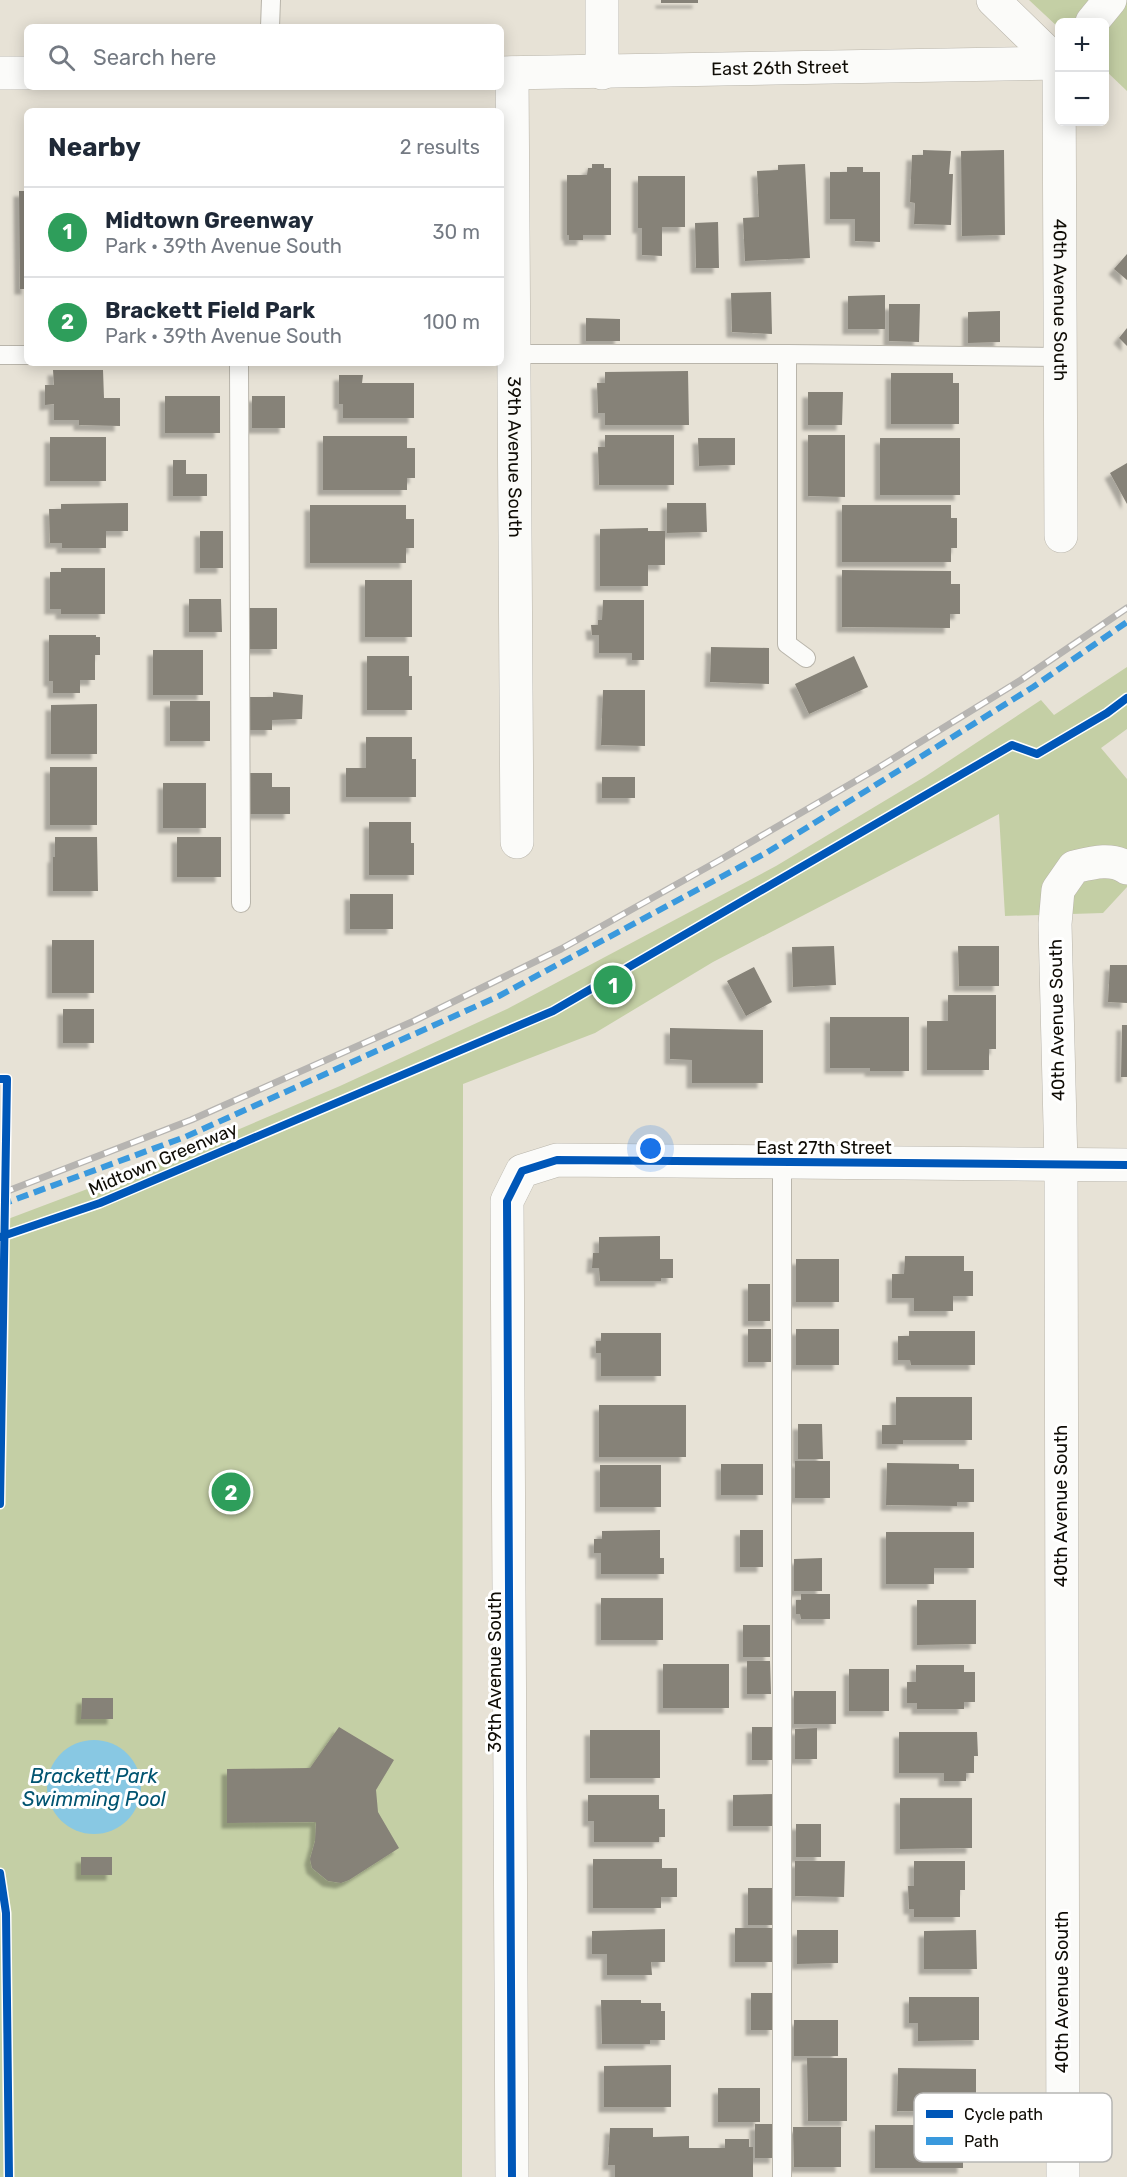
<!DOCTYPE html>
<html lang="en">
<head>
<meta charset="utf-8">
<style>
	:root { --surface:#fff; --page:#f6f6f7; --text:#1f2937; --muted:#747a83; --line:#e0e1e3; --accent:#5b574e }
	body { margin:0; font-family:Rubik,sans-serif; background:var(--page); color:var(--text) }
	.controls { position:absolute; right:18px; top:18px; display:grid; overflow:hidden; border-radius:9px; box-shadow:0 3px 15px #0003 }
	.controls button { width:54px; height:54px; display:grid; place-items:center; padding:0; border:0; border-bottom:2px solid var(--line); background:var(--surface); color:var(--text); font:30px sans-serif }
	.you { position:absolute; left:651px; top:1149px; width:21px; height:21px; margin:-15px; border:4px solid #fff; border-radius:50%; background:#1a73e8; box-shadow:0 0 0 9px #1a73e833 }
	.badge { display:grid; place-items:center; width:39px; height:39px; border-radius:50%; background:var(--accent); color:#fff; font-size:20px; font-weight:700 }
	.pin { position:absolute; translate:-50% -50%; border:3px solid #fff; box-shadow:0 2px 6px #0006 }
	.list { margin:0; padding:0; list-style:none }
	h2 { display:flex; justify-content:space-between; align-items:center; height:78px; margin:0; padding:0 24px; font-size:26px }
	h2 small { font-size:20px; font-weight:400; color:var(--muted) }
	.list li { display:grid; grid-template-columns:39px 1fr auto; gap:18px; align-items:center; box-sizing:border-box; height:90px; padding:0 24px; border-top:2px solid var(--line) }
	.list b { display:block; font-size:22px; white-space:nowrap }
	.list p { margin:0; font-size:20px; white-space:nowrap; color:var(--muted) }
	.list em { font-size:20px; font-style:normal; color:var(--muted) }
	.icon { flex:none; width:33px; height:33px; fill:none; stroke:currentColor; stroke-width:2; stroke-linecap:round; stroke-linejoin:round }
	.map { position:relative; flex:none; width:1127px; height:2177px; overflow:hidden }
	.search { position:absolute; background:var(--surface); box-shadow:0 3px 15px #0003; left:24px; top:24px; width:480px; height:66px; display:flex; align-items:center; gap:15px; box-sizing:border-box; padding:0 21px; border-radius:9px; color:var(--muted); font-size:22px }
	.panel { position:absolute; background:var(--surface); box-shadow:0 3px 15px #0003; left:24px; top:108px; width:480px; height:258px; border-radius:9px }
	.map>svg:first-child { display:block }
	.green { fill:#c4cfa5 }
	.water { fill:#88c8e3 }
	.building { fill:#868278; filter:url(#shadow) }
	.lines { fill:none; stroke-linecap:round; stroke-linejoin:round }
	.lane-casing { stroke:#b9b5ab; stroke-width:20 }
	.street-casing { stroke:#b9b5ab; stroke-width:34 }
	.lane { stroke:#fbfbf9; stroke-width:18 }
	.street { stroke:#fbfbf9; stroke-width:33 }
	.rail-casing { stroke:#b6b4b1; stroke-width:7 }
	.rail { stroke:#fff; stroke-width:4.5; stroke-dasharray:14; stroke-linecap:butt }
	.quiet { stroke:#3a99dd; stroke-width:6; stroke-dasharray:12 6; stroke-linecap:butt }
	.cycleway-casing { stroke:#fff; stroke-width:11 }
	.cycleway { stroke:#0057b8; stroke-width:8 }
	.labels { text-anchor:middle; stroke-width:6; stroke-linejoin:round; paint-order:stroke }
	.street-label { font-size:18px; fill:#0f0c05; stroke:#fff }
	.water-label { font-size:20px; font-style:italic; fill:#015471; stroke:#fff }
	.key { fill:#fff; stroke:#b7b6b4; stroke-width:1.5 }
	.key-label { font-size:16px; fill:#0f0c05 }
</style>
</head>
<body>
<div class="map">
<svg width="1127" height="2177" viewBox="0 0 1127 2177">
	<defs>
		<filter id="shadow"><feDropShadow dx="-5.5" dy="5.5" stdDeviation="1.5" flood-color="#0004"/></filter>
	</defs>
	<rect width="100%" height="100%" fill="#e7e2d6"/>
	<path class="green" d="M1029,0H1127V91L1105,70L1104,22H1060L1059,28Z
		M1127,667V729L1101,748L1127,779V887L1103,913L1005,916L999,814L713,962L595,1033L463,1084L462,2177H0V1222L188,1151L340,1086L507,1009L776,866L926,776L1041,700L1054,715Z"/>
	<path class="water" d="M47 1787a47 47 0 1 1 94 0a47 47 0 1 1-94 0Z"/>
	<path class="building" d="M661,0H698V3H661Z
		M923,150L951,151L949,174H953L951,225L914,224L915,203L910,202L912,155H923Z
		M1004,150L1005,235L962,236L961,151Z
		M592,164H604V168H611V235H583V240H569V235H567V175H587L588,168H592Z
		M805,164L810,258L745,261L743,218L759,217L757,171L778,170V165Z
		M847,167H863V172H880V242L855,241V219H830V172H847Z
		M638,176H685V227H662V256L642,255V228H638Z
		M19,191H27V289H20Z
		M718,222L719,268H696L695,223Z
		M1127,254V280L1114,269Z
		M771,292L772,334L732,332L731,293Z
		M885,295V329H848V296Z
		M889,304H920L919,342L889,341Z
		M1000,311V342L968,343V312Z
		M586,318L620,319V341H586Z
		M1127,328V346L1119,338Z
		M53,370H103L104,398H120V426L79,425V420H54V404L45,405V385H54Z
		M688,371L689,425H605V413H598L597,383H605V372Z
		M891,373H953V383H959V424H891Z
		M339,375H363L362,383H414V418H343V404H339Z
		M808,392H843L842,425H808Z
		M165,396H220V433H165Z
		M252,396H285V428H252Z
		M605,435H674V485H599L598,447H605Z
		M808,435H845V497L808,496Z
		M323,436H407V448H415V478H407V490H323Z
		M50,437H106V481H50Z
		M698,438H735V465L699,466Z
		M880,438H960V495H880Z
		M173,460H186V474H207V496H173Z
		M1127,463V504L1110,473Z
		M128,503V531H106V548H62V543H50L49,509H61V504Z
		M667,503H706L707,532L667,533Z
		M310,505H406V519H414V548H406V563H310Z
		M842,505H951V518H957V548H951V562H842Z
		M648,528V531H665V565H648V586H600V529Z
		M200,531H223V568H200Z
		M61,568H105V614H61V609H50V572H61Z
		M842,570L951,571V584H960V614H950V628L842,627Z
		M365,580H412V637H365Z
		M189,599H221L222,632H189Z
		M603,600H644V660H632V653H599V635H592L591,625H598V620H602Z
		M246,608H277V649H246Z
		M49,635H96V637H100V655H95V680H80V693H53V681H49Z
		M711,647L769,648V684L710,682Z
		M153,650H203V695H153Z
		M367,656H409V676H412V710H367Z
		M854,656L868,687L809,714L795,684Z
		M603,690H645V746L601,745Z
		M273,692L303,695L302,719L272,720V730H247V697H273Z
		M170,701H210V741H170Z
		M97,704V754H51V705Z
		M366,737H412V759H416V797H346V768H366Z
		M50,767H97V825H50Z
		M245,773H272V787H290V814H245Z
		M602,777H635V798H602Z
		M163,783H206V828H163Z
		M369,822H411V843H414V875H369Z
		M55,837H97L98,891H53V857H55Z
		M177,837H221V877H177Z
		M350,894H393V929H350Z
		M52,940H94V993H52Z
		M834,946L836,985L793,987L792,947Z
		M958,946H999V986H959Z
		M1110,965H1127V1003L1108,1002Z
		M754,967L772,1002L746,1016L727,981Z
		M948,995H996V1049H989V1070H927V1021H948Z
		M63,1009H94V1043H63Z
		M830,1017H909V1071H870V1068H830Z
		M1122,1025H1127V1077H1121Z
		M670,1028L763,1030V1083H692V1060L670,1059Z
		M660,1236V1259H673V1278H661V1281H600L599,1268H592L593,1253H599V1237Z
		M905,1256H964V1271H973V1296H953V1311H914V1298H892V1274H904Z
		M796,1259H839V1302H796Z
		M748,1284H770V1321H748Z
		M748,1329H771V1362H748Z
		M796,1329H839V1365H796Z
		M909,1331H975V1365H911L910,1360H898V1336H909Z
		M601,1333H661V1376H601V1353H596V1341H601Z
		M896,1397H972V1440H903V1444H882V1425H896Z
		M599,1405H686V1457H599Z
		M798,1424H822L823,1459H798Z
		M795,1461H830V1498H795Z
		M887,1463L959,1464V1469H974V1502H957V1506L886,1505Z
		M721,1464H763V1495H721Z
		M600,1465H661V1507H600Z
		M660,1530V1558H664V1574H601V1553H594V1539H602V1531Z
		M740,1530H763V1567H740Z
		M886,1532H974V1568H934V1584H886Z
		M822,1558V1591H794V1559Z
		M801,1594H830V1619H801L800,1614H796V1600H801Z
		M601,1598H663V1640H601Z
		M917,1600H976V1644L917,1645Z
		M743,1625H770V1657H743Z
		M747,1661H770L771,1694H747Z
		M663,1664H729V1708H663Z
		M916,1665H964V1672H975V1702H964V1709H917V1703H907V1682H916Z
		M849,1669H889V1711H849Z
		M794,1691H836V1724H794Z
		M82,1698H113V1719H81Z
		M339,1727L394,1760L376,1790L378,1812L399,1848L349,1880L341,1883L328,1881L312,1868L310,1859L315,1841L316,1822L227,1823V1769L310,1768Z
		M752,1727H774V1760H752Z
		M817,1728V1759H795V1729Z
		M590,1730H660V1778H590Z
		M899,1732H977L978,1756H974V1773H966V1781H944V1773H899Z
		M775,1794V1826H733V1795Z
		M588,1795H659V1809H665V1837H659V1842H594V1821H588Z
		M900,1798H972V1848L900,1849Z
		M796,1824H821V1857H796Z
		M81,1857H112V1875H81Z
		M593,1859H662V1868H677V1897H661V1908H593Z
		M795,1861H845L844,1897L795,1896Z
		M914,1861H965V1890H960V1917H914V1909H909L908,1886H914Z
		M748,1888H773L774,1925H748Z
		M735,1928H772V1962H735Z
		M665,1929V1962H651L652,1975H607V1954H592V1931Z
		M797,1930H838V1963L797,1964Z
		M976,1930L977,1969H924V1931Z
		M751,1993H774V2030H751Z
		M909,1997H979V2040L918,2041V2023H909Z
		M601,2000H641V2003H661V2011H665V2040H650V2044H602Z
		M794,2020H838V2056H794Z
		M807,2058H847V2121H808Z
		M671,2065V2107H604V2066Z
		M898,2068L976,2069V2112L897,2111Z
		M718,2088H760V2122H718Z
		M755,2124H775V2158H755Z
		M875,2125H963V2168H875Z
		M793,2127H841V2167H794Z
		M610,2128H653V2137L689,2136V2148H725V2139H749V2147H753V2177H615V2165H608Z"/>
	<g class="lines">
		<defs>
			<path id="lane" d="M270,27L271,0
				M506,354H787L1059,357
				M787,354V644L806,658
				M0,355H27
				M239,363L241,903
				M782,1163V2177"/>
			<g id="street">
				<path id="s1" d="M993,0L1059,64L1061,536"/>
				<path d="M1092,22L1110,0"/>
				<path d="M0,73H27"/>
				<path id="s2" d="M501,73L1060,63"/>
				<path id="s3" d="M512,73L517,842"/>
				<path d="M602,73V0"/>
				<path d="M512,2177L507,1201L522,1171L557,1160L1127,1165"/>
				<path d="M1063,2177L1061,1165L1055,924L1058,890L1074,867C1091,863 1112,857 1127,868"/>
			</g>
		</defs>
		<use href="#lane" class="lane-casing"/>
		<use href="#street" class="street-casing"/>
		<use href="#lane" class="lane"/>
		<use href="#street" class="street"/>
		<defs>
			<path id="rail" d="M0,1194L191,1120L414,1021L561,949L720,860L878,768L1021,680L1127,608"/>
		</defs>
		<use href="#rail" class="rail-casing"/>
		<use href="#rail" class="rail"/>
		<path class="quiet" d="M0,1205L185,1137L499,996L766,853L1033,687L1127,622"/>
		<defs>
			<path id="cycleway" d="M0,1079H7L0,1504
				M0,1237L100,1203L553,1011L1012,745L1037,754L1107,713L1127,698
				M0,1873L6,1913L9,2177
				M512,2177L507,1201L522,1171L557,1160L1127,1165"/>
		</defs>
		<use href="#cycleway" class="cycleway-casing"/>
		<use href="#cycleway" class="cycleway"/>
	</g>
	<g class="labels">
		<g class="street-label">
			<text dy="6" stroke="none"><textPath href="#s2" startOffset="279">East 26th Street</textPath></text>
			<text dy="6" stroke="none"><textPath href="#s1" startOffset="328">40th Avenue South</textPath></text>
			<text dy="6" stroke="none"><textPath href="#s3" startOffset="384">39th Avenue South</textPath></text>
			<text transform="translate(1057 1020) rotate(-91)" y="6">40th Avenue South</text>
			<text x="824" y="1154">East 27th Street</text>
			<text transform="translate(163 1159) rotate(-23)" y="6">Midtown Greenway</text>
			<text transform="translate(1061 1506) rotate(-90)" y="6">40th Avenue South</text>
			<text transform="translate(495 1672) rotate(-90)" y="6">39th Avenue South</text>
			<text transform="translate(1062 1992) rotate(-90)" y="6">40th Avenue South</text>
		</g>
		<g class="water-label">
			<text x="94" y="1783">Brackett Park<tspan x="94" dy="23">Swimming Pool</tspan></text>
		</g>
	</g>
	<rect x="914" y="2093" width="198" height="69" rx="9" class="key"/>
	<rect x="926" y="2110" width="27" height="8" fill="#0057b8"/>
	<rect x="926" y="2137" width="27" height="8" fill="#3a99dd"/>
	<g class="key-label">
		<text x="964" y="2120">Cycle path</text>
		<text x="964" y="2147">Path</text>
	</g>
</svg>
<div class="controls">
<button>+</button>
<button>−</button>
</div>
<div class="you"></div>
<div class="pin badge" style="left:613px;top:985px;background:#2e9e5b">1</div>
<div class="pin badge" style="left:231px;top:1492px;background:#2e9e5b">2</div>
<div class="search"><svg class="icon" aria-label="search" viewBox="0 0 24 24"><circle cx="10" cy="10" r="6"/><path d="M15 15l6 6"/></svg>Search here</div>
<section class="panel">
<h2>Nearby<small>2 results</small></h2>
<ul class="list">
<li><span class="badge" style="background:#2e9e5b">1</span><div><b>Midtown Greenway</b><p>Park · 39th Avenue South</p></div><em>30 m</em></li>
<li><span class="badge" style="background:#2e9e5b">2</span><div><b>Brackett Field Park</b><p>Park · 39th Avenue South</p></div><em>100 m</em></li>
</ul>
</section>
</div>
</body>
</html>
